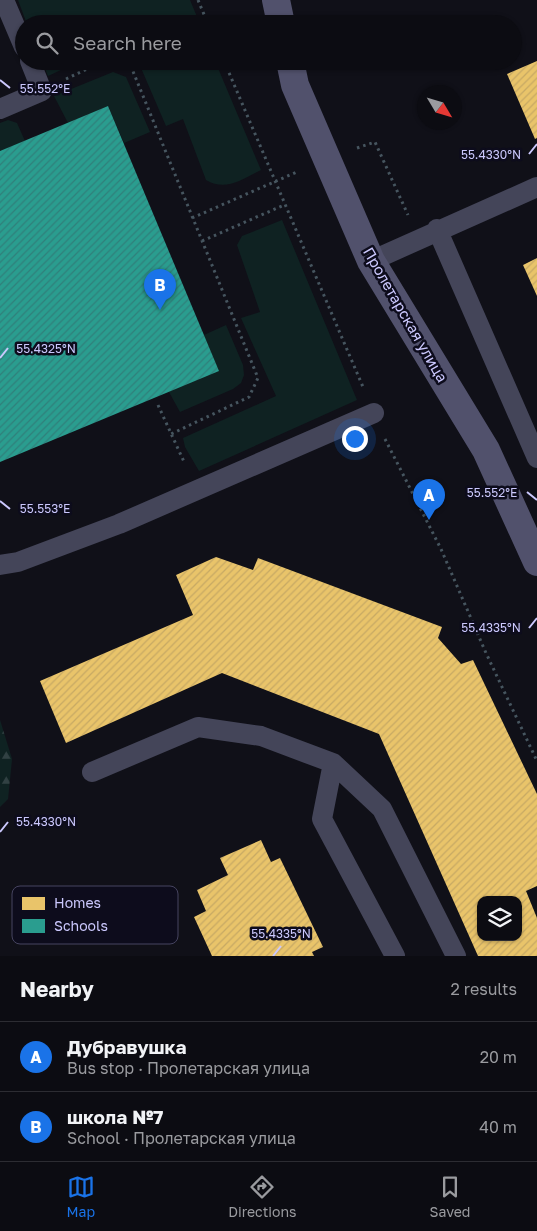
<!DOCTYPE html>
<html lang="en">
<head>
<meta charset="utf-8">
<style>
	:root { --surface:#0c0c12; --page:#1a1a20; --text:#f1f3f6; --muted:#9a9b9f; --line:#2c2c32; --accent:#1a73e8 }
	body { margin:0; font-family:"Golos Text",sans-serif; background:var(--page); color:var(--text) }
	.controls { position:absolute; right:15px; bottom:15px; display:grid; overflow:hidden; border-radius:10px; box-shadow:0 1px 4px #0004 }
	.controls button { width:45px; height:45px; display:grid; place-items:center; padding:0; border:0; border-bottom:1px solid var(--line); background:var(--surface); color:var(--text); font:25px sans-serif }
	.compass { position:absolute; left:417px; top:85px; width:45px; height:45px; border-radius:50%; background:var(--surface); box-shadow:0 1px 4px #0004; rotate:128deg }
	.you { position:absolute; left:354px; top:438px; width:18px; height:18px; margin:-12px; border:4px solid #fff; border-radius:50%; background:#1a73e8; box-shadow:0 0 0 8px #1a73e833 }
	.badge { display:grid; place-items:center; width:32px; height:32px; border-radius:50%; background:var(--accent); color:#fff; font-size:16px; font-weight:700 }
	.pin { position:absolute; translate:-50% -41px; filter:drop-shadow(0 1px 2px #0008) }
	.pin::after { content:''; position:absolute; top:26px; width:18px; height:15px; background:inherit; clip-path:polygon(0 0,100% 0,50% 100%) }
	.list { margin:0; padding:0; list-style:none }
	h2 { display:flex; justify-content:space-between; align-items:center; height:65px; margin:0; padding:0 20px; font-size:21px }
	h2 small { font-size:16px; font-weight:400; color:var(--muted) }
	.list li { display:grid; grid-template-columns:32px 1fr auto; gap:15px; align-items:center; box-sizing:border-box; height:70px; padding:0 20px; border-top:1px solid var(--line) }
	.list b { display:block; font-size:19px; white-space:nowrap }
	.list p { margin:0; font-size:16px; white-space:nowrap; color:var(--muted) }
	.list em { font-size:16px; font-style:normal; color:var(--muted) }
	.icon { flex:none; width:28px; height:28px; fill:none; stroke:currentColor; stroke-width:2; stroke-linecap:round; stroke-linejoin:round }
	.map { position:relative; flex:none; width:537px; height:956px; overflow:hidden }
	.search { position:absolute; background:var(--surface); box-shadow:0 1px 4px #0004; left:15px; right:15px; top:15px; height:55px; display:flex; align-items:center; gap:12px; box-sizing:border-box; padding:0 18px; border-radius:28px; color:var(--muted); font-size:19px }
	.sheet { height:205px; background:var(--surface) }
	nav { display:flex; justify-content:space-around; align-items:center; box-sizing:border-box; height:70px; border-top:1px solid var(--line); background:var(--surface); font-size:14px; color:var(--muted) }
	nav a { display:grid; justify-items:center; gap:2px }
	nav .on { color:var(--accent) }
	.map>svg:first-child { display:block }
	.green { fill:#0f2222 }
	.forest { fill:url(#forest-firs) }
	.homes { fill:url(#homes-hatch); fill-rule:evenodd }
	.schools { fill:url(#schools-hatch) }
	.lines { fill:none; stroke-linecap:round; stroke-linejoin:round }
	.path { stroke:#46555f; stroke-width:3; stroke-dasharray:2.5 4; stroke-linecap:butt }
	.lane { stroke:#444559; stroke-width:20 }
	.secondary { stroke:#51516c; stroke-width:28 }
	.ticks { fill:none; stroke:#cbc8fd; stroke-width:2 }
	.labels { text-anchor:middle; stroke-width:5; stroke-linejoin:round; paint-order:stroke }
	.street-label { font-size:15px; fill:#cbc8fd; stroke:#0d0c1c }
	.key { fill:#0d0c1c; stroke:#464460; stroke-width:1 }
	.key-label { font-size:14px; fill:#cbc8fd }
	.ticks-label { font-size:12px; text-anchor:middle; fill:#cbc8fd; stroke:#0d0c1c; stroke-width:5; stroke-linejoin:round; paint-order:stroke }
</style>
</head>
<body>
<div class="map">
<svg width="537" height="956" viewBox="0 0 537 956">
	<defs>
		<pattern id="forest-firs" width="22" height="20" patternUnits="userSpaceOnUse" patternTransform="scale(1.25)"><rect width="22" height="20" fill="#0f2222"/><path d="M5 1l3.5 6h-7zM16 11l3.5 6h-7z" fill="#314143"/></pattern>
		<pattern id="homes-hatch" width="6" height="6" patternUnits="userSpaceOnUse" patternTransform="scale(1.25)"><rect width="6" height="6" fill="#e9c46a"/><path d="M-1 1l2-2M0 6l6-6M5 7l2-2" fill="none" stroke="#c7a964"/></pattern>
		<pattern id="schools-hatch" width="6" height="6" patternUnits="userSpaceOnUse" patternTransform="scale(1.25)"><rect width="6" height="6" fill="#2a9d8f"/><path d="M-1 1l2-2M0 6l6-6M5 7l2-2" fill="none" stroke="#30807b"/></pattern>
	</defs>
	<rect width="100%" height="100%" fill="#101018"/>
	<path class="green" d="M18,0H190L200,24H27Z
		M42,61H80L48,76Z
		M138,61H215L261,170C242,179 226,192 206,180L183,119L166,126Z
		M113,72L126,77L150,132L124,143L108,106L68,123L54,96Z
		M8,120L17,123L25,141L0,151V123Z
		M282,220L357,400L199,471L185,447L183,438L276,396L241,318L260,312L237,245L242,236Z
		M226,325L243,365L244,375L241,383L233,389L180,412L169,392L204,335Z"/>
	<path class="forest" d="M0,720L12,759L8,799L0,807Z"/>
	<path class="homes" d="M537,61V138L535,139L507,74Z
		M537,258V296L523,265Z
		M216,557L253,570L258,558L442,627L438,638L461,664L473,660L537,794V886L526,891L537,918V956H478L379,734L222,673L66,743L40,681L193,615L176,575ZM481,900H518V937H481Z
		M261,840L271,862L280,858L323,947L312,952L314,956H212L194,917L206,911L197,890L228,875L220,858Z"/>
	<path class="schools" d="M108,106L219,371L0,462V151Z"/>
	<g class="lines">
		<path class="path" d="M198,0L208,24
			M119,61L130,64L258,378L249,397L171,434
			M224,61L363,387
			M66,79L104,61
			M357,148L375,142L408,215
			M192,218L299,171
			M202,241L284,205
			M158,405L185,464
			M385,439L441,549L486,653L537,761"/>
		<path class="lane" d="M4,0L24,47
			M0,109L42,91L30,61
			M437,229L537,458
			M371,261L537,187
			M0,565L18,562L119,524L374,413
			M333,763L322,819L395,956
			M92,772L198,727L261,736L333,763L382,809L456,956"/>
		<path class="secondary" d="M276,0L281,24
			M290,61L295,85L371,261L486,450L537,562"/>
	</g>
	<path class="ticks" d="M0,80L10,88M529,154L537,144M0,358L8,348M527,492L537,500M0,501L10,509M529,628L537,618M0,832L8,822M273,956L281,946"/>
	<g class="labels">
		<g class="street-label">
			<text transform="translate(405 315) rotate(60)" y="5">Пролетарская улица</text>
		</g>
	</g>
	<rect x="12" y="886" width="166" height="58" rx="8" class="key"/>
	<rect x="22" y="897" width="23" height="13" fill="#e9c46a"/>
	<rect x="22" y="919" width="23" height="14" fill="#2a9d8f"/>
	<g class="key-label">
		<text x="54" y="908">Homes</text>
		<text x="54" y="931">Schools</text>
	</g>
	<g class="ticks-label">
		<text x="45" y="93">55.552°E</text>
		<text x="491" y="159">55.4330°N</text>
		<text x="46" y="353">55.4325°N</text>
		<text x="492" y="497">55.552°E</text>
		<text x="45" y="513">55.553°E</text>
		<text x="491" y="632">55.4335°N</text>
		<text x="46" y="826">55.4330°N</text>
		<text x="281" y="938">55.4335°N</text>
	</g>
</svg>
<div class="controls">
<button><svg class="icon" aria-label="layers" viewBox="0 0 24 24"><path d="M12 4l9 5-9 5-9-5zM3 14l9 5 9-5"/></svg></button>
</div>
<svg class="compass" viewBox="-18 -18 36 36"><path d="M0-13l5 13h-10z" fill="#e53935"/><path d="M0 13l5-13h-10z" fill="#9a9b9f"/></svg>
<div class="you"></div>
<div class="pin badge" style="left:429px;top:520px">A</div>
<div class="pin badge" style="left:160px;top:310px">B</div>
<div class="search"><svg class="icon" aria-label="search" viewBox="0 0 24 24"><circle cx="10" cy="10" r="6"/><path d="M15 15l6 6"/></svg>Search here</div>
</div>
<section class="sheet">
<h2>Nearby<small>2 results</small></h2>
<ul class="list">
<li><span class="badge">A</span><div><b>Дубравушка</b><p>Bus stop · Пролетарская улица</p></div><em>20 m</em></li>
<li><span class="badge">B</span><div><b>школа №7</b><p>School · Пролетарская улица</p></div><em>40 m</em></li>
</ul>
</section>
<nav>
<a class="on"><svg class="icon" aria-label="map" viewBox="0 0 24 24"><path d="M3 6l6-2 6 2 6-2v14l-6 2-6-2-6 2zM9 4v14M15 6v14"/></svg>Map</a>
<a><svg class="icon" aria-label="directions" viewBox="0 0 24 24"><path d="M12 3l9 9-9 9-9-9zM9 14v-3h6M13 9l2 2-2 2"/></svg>Directions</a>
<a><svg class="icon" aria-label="saved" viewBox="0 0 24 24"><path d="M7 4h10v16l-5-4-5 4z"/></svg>Saved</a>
</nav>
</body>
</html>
